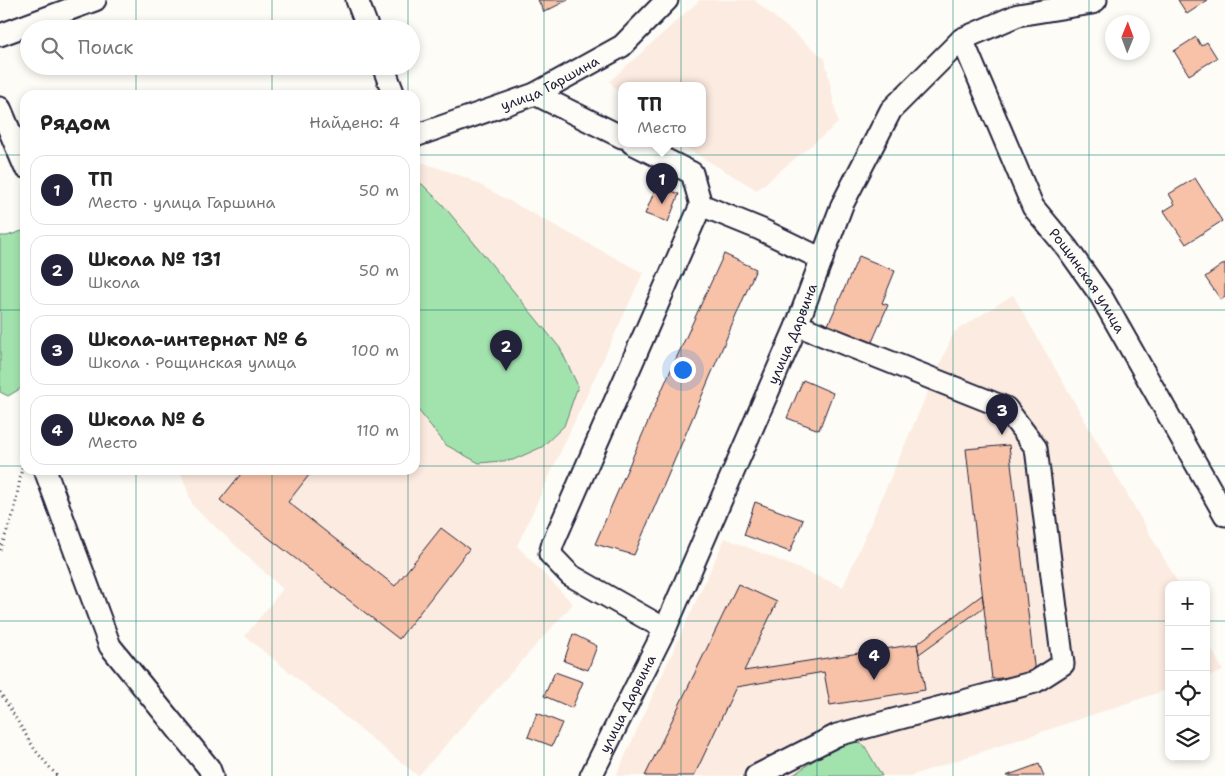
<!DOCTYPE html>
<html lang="ru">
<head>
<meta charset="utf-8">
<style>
	:root { --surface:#fff; --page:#f2f2f2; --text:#222; --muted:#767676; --line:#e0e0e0; --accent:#22223b }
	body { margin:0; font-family:"Shantell Sans",sans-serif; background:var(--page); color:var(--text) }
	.controls { position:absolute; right:15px; bottom:15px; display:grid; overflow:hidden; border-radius:10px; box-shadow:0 2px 8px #0003 }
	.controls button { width:45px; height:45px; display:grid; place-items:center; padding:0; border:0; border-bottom:1px solid var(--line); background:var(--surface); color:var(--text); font:25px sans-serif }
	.compass { position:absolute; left:1105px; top:15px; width:45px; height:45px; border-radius:50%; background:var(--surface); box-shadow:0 2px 8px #0003; rotate:1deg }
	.you { position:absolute; left:682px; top:369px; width:18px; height:18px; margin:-12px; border:4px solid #fff; border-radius:50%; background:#1a73e8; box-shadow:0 0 0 8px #1a73e833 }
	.badge { display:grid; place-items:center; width:32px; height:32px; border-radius:50%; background:var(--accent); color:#fff; font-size:16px; font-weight:700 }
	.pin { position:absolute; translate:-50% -41px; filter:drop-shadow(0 1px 2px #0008) }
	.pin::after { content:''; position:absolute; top:26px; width:18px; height:15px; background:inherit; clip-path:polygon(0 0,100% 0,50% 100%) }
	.popup { position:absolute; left:618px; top:82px; width:88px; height:65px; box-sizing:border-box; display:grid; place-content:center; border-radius:10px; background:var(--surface); filter:drop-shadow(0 1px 4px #0005); font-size:16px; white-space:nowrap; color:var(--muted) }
	.popup b { font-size:19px; color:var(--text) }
	.popup::after { content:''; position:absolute; left:50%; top:100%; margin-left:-10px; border:10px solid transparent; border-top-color:var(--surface) }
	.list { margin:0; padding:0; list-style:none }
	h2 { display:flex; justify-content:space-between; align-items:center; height:65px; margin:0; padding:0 20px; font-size:21px }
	h2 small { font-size:16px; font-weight:400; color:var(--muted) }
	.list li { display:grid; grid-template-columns:32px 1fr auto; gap:15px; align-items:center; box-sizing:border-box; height:70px; margin:0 10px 10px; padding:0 10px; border:1px solid var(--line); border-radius:15px }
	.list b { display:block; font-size:19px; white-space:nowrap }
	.list p { margin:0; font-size:16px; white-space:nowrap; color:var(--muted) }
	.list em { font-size:16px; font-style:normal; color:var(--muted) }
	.icon { flex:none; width:28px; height:28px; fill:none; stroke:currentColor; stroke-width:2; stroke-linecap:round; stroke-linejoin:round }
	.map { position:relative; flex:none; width:1225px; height:776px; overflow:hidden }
	.search { position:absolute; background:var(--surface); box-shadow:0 2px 8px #0003; left:20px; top:20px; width:400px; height:55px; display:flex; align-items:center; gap:12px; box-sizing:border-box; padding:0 18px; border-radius:28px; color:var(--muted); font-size:19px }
	.panel { position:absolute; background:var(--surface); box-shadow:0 2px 8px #0003; left:20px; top:90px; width:400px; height:385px; border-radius:15px }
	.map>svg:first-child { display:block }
	.built { fill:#fcebe0 }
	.green { fill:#a2e3ad; stroke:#628274 }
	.building { fill:#f8c2a9; stroke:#22223b }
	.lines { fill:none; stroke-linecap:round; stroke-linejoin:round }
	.minor-casing { stroke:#22223b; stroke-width:25 }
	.path { stroke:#22223b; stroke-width:3; stroke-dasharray:1 4; stroke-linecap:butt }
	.minor { stroke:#fdfcf7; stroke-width:21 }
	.grid { fill:none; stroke:#0f766e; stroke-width:1; stroke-opacity:0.55 }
	.labels { text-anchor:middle; stroke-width:4; stroke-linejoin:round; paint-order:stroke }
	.street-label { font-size:14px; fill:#22223b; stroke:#fdfcf7 }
</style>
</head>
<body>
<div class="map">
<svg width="1225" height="776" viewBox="0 0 1225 776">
	<rect width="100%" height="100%" fill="#fdfcf7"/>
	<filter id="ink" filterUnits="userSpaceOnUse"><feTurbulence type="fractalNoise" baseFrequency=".02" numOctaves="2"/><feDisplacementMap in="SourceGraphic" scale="10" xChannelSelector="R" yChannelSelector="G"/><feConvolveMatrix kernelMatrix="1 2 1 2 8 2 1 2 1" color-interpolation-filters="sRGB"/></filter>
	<g filter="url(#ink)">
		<path class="built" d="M700,0H754L825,59L838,123L757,190L678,143H702V85H622V98L610,81Z
			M415,160L467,178L643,273L517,546L573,604L418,776L245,636L283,589L193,506L180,470H415Z
			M1013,295L1179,585H1169V689L910,776H616L725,538L843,587L954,332Z
			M1206,638L1223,671L1206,677Z"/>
		<path class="green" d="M415,183L422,184L443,205L560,348L578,386L564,426L542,447L513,460L479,463L446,445L415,406Z
			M25,230V386L8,396L0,392V236H7Z
			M851,740L864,745L882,776H792L828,750Z"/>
		<path class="building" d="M538,0H568L544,12Z
			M1178,0H1208L1187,14Z
			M1196,37L1201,46L1207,42L1217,58L1189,75L1174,51Z
			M1195,178L1222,221L1186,244L1164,211L1175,204L1169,194Z
			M657,185L679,194L668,222L645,214Z
			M724,254L756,269L634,555L595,544L660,394Z
			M859,256L895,271L882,303L888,305L872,342L828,325Z
			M1225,263V297L1221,300L1205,277Z
			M803,380L833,393L819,430L787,418Z
			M1009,445L1035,674L992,679L966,449Z
			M244,470H313L288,502L395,586L441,528L469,549L399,639L220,500Z
			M755,502L803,520L790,552L744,535Z
			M738,584L777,602L744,671L917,644L925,690L830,705L824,672L736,687L694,776H645Z
			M982,595L984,607L919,654L917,644Z
			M573,634L597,646L588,670L564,661Z
			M555,672L583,682L572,708L544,696Z
			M537,713L562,723L552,746L528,737Z
			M1039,764L1044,776H1006Z"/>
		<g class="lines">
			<defs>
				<g id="minor">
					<path d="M357,0L368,29"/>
					<path d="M0,35L95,0"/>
					<path id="s1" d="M962,39L1033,207L1067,248L1101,296L1225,515"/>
					<path d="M383,66L394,95"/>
					<path d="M535,94L622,137"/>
					<path d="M0,108L25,167"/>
					<path id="s2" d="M415,136L535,94L622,46L667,0"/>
					<path d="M632,143L692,173L701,205L760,229L822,259"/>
					<path d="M45,470L110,646L209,768L212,776"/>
					<path d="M665,629L570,575L550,554L553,543L701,205"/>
					<path id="s3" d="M591,776L665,629L797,325L842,205L891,110L962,39L1018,15L1092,3L1096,0"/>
					<path d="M756,776L837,735L1035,682L1063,664L1036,448L1006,408L797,325"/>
				</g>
			</defs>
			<use href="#minor" class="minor-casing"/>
			<path class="path" d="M0,550L14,512L25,451
				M0,692L35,750L57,776"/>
			<use href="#minor" class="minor"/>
		</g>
	</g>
	<path class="grid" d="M136,0V29M272,0V29M408,0V29M544,0V776M681,0V776M817,0V776M953,0V776M1089,0V776M136,66V95M272,66V95M408,66V95M0,155H25M415,155H1225M0,310H25M415,310H1225M0,466H25M415,466H1225M136,470V776M272,470V776M408,470V776M0,621H1169M1206,621H1225"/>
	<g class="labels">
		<g class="street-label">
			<text dy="5" stroke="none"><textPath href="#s2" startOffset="145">улица Гаршина</textPath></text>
			<text dy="5" stroke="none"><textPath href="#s1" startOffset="274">Рощинская улица</textPath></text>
			<text dy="5" stroke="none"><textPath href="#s3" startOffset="486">улица Дарвина</textPath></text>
			<text dy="5" stroke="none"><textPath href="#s3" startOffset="81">улица Дарвина</textPath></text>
		</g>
	</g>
</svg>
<div class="controls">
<button>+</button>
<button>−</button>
<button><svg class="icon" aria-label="locate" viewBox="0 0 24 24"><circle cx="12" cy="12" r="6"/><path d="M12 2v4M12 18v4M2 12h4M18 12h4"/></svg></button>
<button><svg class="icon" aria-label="layers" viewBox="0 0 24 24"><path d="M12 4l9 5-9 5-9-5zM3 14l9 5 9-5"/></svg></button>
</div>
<svg class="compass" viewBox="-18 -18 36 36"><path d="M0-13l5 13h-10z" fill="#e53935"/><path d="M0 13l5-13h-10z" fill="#767676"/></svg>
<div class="you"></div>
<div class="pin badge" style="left:662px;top:204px">1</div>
<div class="popup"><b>ТП</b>Место</div>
<div class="pin badge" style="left:506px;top:371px">2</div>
<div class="pin badge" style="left:1002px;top:435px">3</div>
<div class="pin badge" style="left:874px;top:680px">4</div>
<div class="search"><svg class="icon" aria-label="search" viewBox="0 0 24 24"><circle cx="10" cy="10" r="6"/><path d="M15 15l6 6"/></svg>Поиск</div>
<section class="panel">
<h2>Рядом<small>Найдено: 4</small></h2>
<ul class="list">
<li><span class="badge">1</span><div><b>ТП</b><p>Место · улица Гаршина</p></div><em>50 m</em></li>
<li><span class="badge">2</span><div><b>Школа № 131</b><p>Школа</p></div><em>50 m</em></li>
<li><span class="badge">3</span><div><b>Школа-интернат № 6</b><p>Школа · Рощинская улица</p></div><em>100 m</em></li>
<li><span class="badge">4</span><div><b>Школа № 6</b><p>Место</p></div><em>110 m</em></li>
</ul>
</section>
</div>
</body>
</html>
